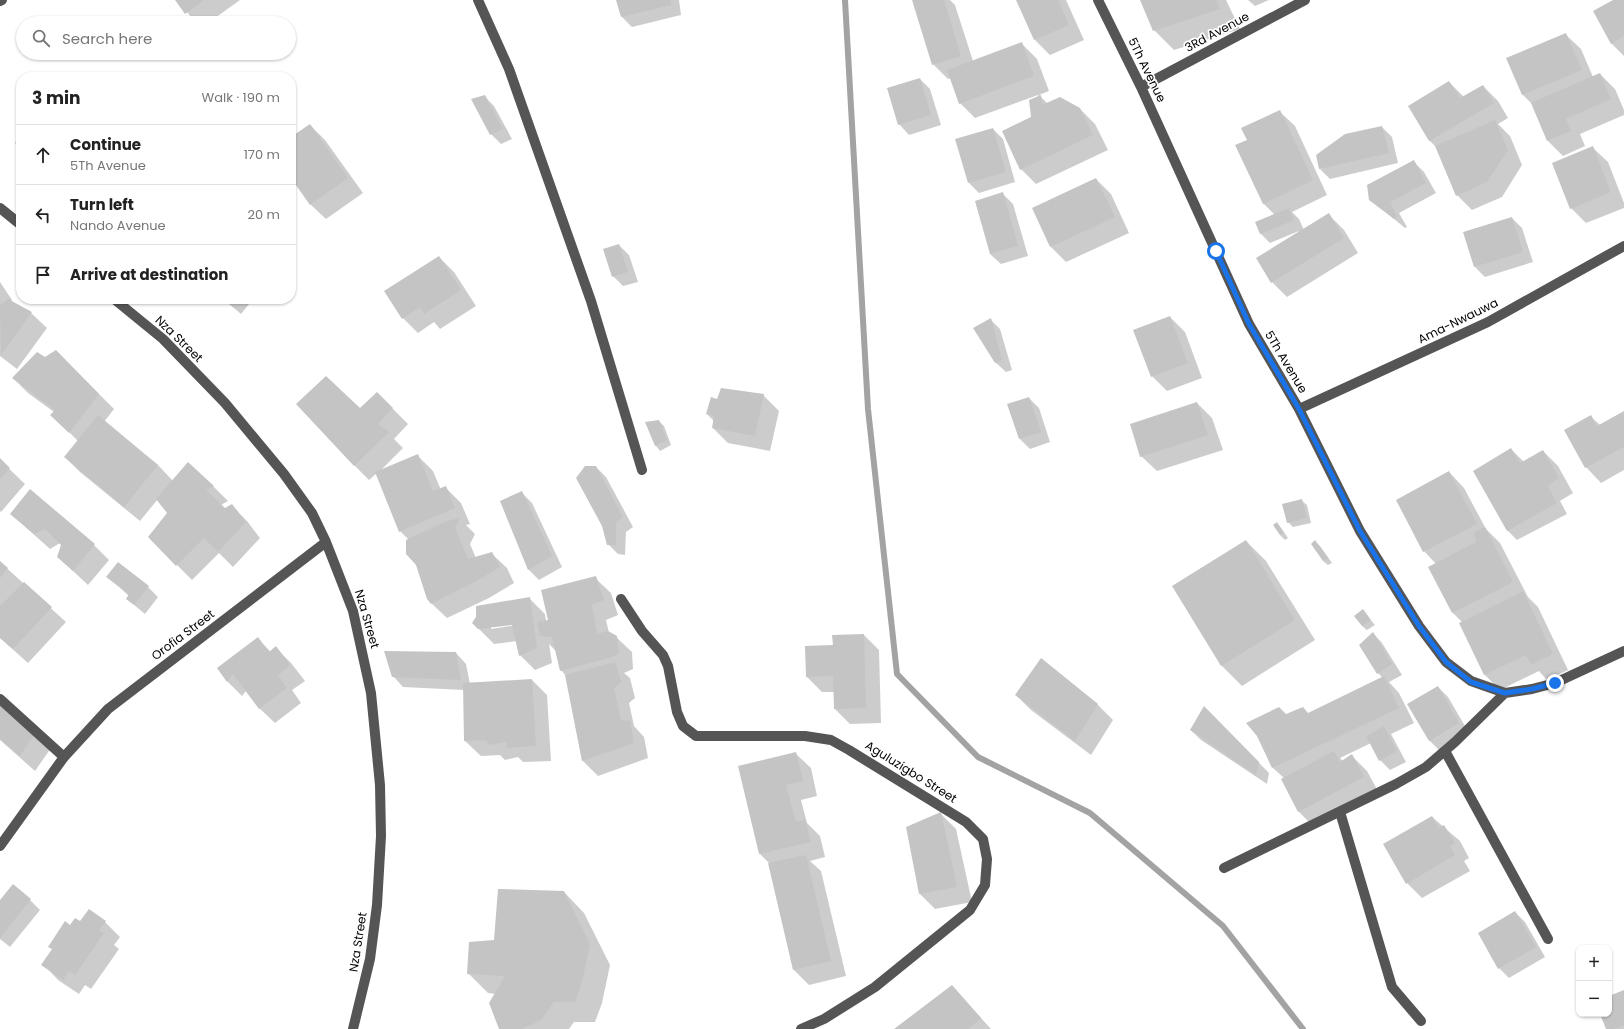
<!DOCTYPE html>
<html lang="en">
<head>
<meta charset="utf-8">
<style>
	:root { --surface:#fff; --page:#f2f2f2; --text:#222; --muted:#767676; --line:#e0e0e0 }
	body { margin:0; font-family:Poppins,sans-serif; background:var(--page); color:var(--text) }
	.controls { position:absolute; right:12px; bottom:12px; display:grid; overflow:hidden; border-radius:8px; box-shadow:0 1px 3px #0004 }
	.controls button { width:36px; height:36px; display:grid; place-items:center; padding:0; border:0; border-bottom:1px solid var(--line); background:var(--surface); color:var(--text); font:20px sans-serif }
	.stop { position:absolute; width:12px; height:12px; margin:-9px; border:3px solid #1a73e8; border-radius:50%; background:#fff }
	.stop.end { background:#1a73e8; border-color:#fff; box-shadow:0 1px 4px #0008 }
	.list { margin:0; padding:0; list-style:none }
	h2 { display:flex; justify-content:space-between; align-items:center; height:52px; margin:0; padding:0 16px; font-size:17px }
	h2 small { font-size:13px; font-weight:400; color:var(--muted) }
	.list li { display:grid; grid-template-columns:26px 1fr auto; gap:12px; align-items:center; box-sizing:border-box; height:60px; padding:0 16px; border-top:1px solid var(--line) }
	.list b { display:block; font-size:15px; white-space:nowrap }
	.list p { margin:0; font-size:13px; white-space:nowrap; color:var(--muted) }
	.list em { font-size:13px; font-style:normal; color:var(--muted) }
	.icon { flex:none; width:22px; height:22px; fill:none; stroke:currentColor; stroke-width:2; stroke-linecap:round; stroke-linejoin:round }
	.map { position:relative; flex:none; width:1624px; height:1029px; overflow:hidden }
	.search { position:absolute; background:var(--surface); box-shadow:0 1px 3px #0004; left:16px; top:16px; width:280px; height:44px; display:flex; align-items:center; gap:10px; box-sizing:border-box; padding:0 14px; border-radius:22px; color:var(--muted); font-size:15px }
	.panel { position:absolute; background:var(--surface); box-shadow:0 1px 3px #0004; left:16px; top:72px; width:280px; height:232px; border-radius:16px }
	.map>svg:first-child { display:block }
	.shadow { fill:#0003; fill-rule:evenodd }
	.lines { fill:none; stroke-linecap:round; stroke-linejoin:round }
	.stream { stroke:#a3a3a3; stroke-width:6 }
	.building { fill:#c4c4c4 }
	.minor { stroke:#555; stroke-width:10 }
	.route { stroke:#1a73e8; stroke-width:5 }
	.labels { text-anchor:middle; stroke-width:3.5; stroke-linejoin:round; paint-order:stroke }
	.street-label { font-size:12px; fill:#000; stroke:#fff }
</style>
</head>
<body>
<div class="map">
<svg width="1624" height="1029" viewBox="0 0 1624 1029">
	<rect width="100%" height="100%" fill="#fff"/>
	<path class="shadow" d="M177,0H240L208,23H196Z
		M617,0H679L681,15L632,27L622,17Z
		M913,0H950L955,5L973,61L1021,43L1037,59L1049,91L1039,95L1048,104L1080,109L1095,124L1108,150L1036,184L1021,169L1038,95L975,118L960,103L951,78L948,79L933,64Z
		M1017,0H1066L1084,40L1050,55L1035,40Z
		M1141,0H1226L1240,29L1174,50L1154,30Z
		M1248,0H1269L1255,6Z
		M1615,0H1624V56L1611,43Z
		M1565,34L1581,49L1593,77L1600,74L1615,89L1624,110V115L1580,134L1585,146L1563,156L1548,141L1532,104L1523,95L1508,59Z
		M920,79L930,89L941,125L909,135L899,124Z
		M1449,82L1464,97L1483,86L1498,101L1508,118L1498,124L1510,136L1522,165L1502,197L1472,210L1457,195L1437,148L1430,141L1410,106Z
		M484,96L494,106L512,139L501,144L491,134Z
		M1279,111L1295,126L1327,195L1292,212L1299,219L1304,230L1329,215L1344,230L1358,253L1287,297L1272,282L1299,231L1270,243L1260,233L1275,215L1263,203L1248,140Z
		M310,125L325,140L363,193L326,219L310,204L291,176V139Z
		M1382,127L1392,137L1398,163L1330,179L1320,169Z
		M993,129L1003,139L1015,182L979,193L969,183Z
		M1592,147L1608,162L1624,203V208L1586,223L1571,208Z
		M1414,162L1424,172L1436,193L1399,213L1407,227L1405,228L1370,199Z
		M1096,179L1111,194L1129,233L1066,262L1051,247L1033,209Z
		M1003,194L1013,204L1028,256L1001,264L990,254Z
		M1512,218L1522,228L1533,262L1485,277L1475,267Z
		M619,245L629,255L638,282L623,286L613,276Z
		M439,257L454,272L476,306L440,329L434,322L418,333L403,318Z
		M0,282L12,300L11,302L31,313L47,328L17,369L0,356Z
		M223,299H253L241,314Z
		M1170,317L1185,332L1202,378L1167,391L1152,376Z
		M990,319L1000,329L1012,370L1006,372L995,362Z
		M56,351L114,409L104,422L158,465L173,481L213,486L228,501L221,505L225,509L232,506L247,521L260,538L233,567L219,553L192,580L149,537L168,513L158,499L140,521L80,472L65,457L78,441L67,430L54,412L28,393L13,378Z
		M377,393L408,424L394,439L403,448L379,472L418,456L433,471L441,490L446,488L461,503L470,524L466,525L475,534L470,544L476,558L491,553L507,568L514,583L489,598L447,618L431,603L409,540L400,531L377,473L369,480L354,465L360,410Z
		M763,395L779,411L770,451L728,443L713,428L714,421L707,414Z
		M1029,398L1039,408L1050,442L1030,449L1020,439Z
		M1197,403L1212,418L1223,450L1157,471L1141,456Z
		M1624,412V470L1601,483L1586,467L1591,417L1600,425Z
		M659,421L664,426L671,445L660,451L656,446L647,423Z
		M1511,449L1524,462L1543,451L1558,466L1573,493L1560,501L1567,514L1517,540L1507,530Z
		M0,460L25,484L1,512L0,511Z
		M596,467L606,477L633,527L626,532L625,555L618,554L608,544Z
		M1449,472L1464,488L1486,529L1500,543L1528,597L1538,607L1568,670L1547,680L1539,671L1500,690L1485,675L1460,623L1462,622L1453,613L1429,567L1436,564L1424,551L1397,500Z
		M522,493L532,503L562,567L539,580L529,570L502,501Z
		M1302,501L1307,505L1311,523L1293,527L1288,522Z
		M11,514L94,545L109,560L88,585L58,557L62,545L60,543L50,549Z
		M1277,523L1281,528L1288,538L1285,540L1280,535Z
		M1246,541L1266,561L1315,640L1242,686L1222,666L1173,586Z
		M1315,542L1320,546L1332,563L1328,565L1323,561Z
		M0,562L66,622L28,663L0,638Z
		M108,577L148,587L158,597L145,614L127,599L129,596Z
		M595,578L611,593L618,615L606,620L609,633L616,637L632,652L633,669L624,673L630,678L635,698L629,703L634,726L644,737L648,758L598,776L582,760L566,676L561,670L556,651L549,644L552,663L535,670L520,655L517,641L494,644L473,623L530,599L545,614L546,621L549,620ZM516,623L517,625L491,629V627Z
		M1363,611L1375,625L1367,630L1362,626Z
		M1373,633L1382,643L1402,675L1389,682L1399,693L1414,723L1391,734L1406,762L1390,770L1380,760L1371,743L1340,758L1343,761L1352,756L1367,771L1379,793L1314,827L1299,812L1282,779L1284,778L1273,768L1258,735L1286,715L1309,714L1383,678L1378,673Z
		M864,635L879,650L881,723L850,724L835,709L834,692H822L807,677L834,646Z
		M258,639L271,652L276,648L291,663L305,681L292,690L301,703L275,723L259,708L246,691L242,696L227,681Z
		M456,653L466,664L470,684L532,680L547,695L551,761L523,762L518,757L505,760L500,755L481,756L465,741L464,690L403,687L393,676Z
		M1042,659L1098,705L1113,720L1091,755L1031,710L1016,695Z
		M1438,687L1448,697L1469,733L1439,750L1429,740Z
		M0,704L51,748L35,771L0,740Z
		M1204,707L1269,773L1267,784L1201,740L1191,730Z
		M795,753L811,768L817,796L801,800L807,823L820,836L825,857L810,861L821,871L846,976L809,985L794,970L770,864L760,854Z
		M941,814L956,829L972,902L935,909L920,894L907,828Z
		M1432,817L1460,841L1469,858L1464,861L1470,871L1422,898L1407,883Z
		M564,892L584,913L610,965L602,1003L595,1022H574L569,1029H500L496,994L488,993L468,973L495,941Z
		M30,900L40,910L10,947L0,939V902Z
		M1515,912L1525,922L1545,957L1509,978L1499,968Z
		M105,922L120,937L114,945L119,949L91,989L85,985L79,994L58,980L43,964L70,926L81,923Z
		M952,986L991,1029H896Z
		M1624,991V1029H1607L1601,1014H1609V997Z"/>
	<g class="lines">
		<path class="stream" d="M845,0L868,409L897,674L978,757L1090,813L1223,926L1303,1029"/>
	</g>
	<path class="building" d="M175,0H204L185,14Z
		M616,0H671V5L621,17Z
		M912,0H944L961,56L932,65Z
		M1016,0H1058L1069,25L1034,40Z
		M1140,0H1216L1220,9L1153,31Z
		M1613,0H1624V36L1611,44L1593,11Z
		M1566,33L1582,70L1522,95L1506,58Z
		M1022,42L1034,76L959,104L947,70Z
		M1600,73L1611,99L1566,119L1571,131L1547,141L1531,103Z
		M920,78L931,115L898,125L887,88Z
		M1449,81L1460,98L1483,85L1494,103L1429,141L1408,106Z
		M485,95L503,129L490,135L471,99Z
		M1041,95L1042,105L1060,97L1080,108L1093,135L1020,170L1002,131L1031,117L1029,100Z
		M1280,110L1313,180L1263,204L1235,145L1247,140L1241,128Z
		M1495,120L1508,150L1487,182L1456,196L1435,146Z
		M310,124L348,178L310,205L291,178V137Z
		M1382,126L1389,153L1319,169L1316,155L1345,134Z
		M993,128L1006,172L968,183L955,139Z
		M21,133V148L15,143Z
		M1593,146L1611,192L1570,209L1552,163Z
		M1414,160L1426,183L1390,202L1397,217L1394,219L1369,200L1367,185Z
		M1096,178L1115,217L1050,247L1032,208Z
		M1003,192L1018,246L990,254L975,201Z
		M1289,208L1294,220L1260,234L1255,222Z
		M1329,213L1344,238L1271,283L1256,258Z
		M1512,217L1523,252L1474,267L1463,232Z
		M619,244L628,272L612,277L603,249Z
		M439,256L461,290L424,314L420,307L402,319L384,291Z
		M8,299L32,312L1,355L0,303L1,305Z
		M1170,316L1188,363L1151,377L1133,330Z
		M991,318L1002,360L995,363L973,328Z
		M56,350L99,394L69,433L50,415L55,410L12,378L37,352L45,357Z
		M326,376L360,408L377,392L393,408L378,424L389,432L354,466L296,404Z
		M721,388L764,394L755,436L712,428L714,416L706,414L711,397L717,399Z
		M1029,397L1041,432L1019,439L1007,404Z
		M1197,402L1208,435L1140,457L1130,424Z
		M1624,411V447L1585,468L1564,430L1591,415L1597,426Z
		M98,415L158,465L124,507L64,457Z
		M659,420L667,440L655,446L645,422Z
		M1511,448L1520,463L1543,450L1559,478L1548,486L1557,503L1507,531L1473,471Z
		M418,454L433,491L446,486L455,508L399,532L375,472Z
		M0,458L10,468L0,480Z
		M188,462L214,486L206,490L225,508L232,504L246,522L218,552L204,538L176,566L148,537L167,513L156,499Z
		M585,466H596L623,517L616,522V545H607L602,526L576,478Z
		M1449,471L1477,524L1423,552L1396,500Z
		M30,489L95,544L73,571L57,557L61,545L45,529L34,534L10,514Z
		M522,491L552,556L528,570L500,501Z
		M1302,499L1307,518L1287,523L1282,504Z
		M460,518L455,528L468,559L492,552L500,567L473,583L431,604L427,599L416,565L406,554V540L447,521Z
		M1277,522L1284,533L1280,535L1273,525Z
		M1485,527L1513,582L1452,613L1428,567L1476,542L1474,532Z
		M1246,540L1295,620L1221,666L1172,586Z
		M1315,540L1328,558L1323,561L1311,544Z
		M0,561L8,568L0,578Z
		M118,562L149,586L134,605L126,599L129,594L106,577Z
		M596,576L604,600L592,605L597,634L608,631L617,636L619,653L612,657L560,671L552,637L540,636L537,622L548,620L541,590Z
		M24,582L52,607L13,649L0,638V606Z
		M1523,591L1553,654L1531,665L1526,655L1484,675L1459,623Z
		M530,597L537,648L519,656L512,625L478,629L472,623L476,617V606Z
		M1363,609L1371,620L1362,626L1354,616Z
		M1373,632L1392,664L1377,674L1359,645Z
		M864,634L866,708L834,709L833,676L806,677L805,646L833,645L832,635Z
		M258,637L269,652L276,646L290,665L278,675L287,688L259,709L233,674L227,682L217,668Z
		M384,651L456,652L461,680L392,677Z
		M1041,658L1098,704L1075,741L1015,695Z
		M615,662L621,682L614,688L621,720L630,721L634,743L582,761L565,675Z
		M1384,676L1399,708L1272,768L1257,736L1246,723L1279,707L1286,714L1303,707L1308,713Z
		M532,679L536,746L507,748L506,742L489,745L486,740L464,741L463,683Z
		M1438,686L1459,723L1429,741L1407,704Z
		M0,703L36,732L20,756L0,739Z
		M1204,706L1259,762L1256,775L1190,730Z
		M1384,726L1397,751L1379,761L1366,736Z
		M1334,751L1340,762L1352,754L1364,777L1298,812L1281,779Z
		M796,752L803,781L786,785L796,822L805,820L811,842L759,854L738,766Z
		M941,812L957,887L919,894L906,827Z
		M1432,816L1439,828L1444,825L1455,843L1450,846L1455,855L1406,884L1383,844Z
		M806,855L831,961L793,970L768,863Z
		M13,884L31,899L0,938V900Z
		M498,889L564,891L590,944L582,982L575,1002H554L541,1020L522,1029H499L489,1003L505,976L467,974L469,942L494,940Z
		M89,909L106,921L99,930L104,933L75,975L69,971L63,980L41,965L52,949L48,947L65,921L70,925L75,918L80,921Z
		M1515,911L1536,947L1498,969L1478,933Z
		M952,985L981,1018L968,1029H894Z
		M1624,990V1025L1614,1029H1606L1600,1014H1609V996Z"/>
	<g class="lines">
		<path class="minor" d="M478,0L509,69L591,301L642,470
			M1098,0L1141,87L1249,324L1299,409L1360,531L1419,626L1446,662L1471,681L1505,693L1532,689L1555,683L1624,651
			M0,1L2,0
			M1141,87L1305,0
			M0,208L21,225
			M114,299L163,339L225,403L284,474L312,513L326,542L353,611L371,693L380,785L381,836L377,905L370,959L353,1029
			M1299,409L1488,322L1624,246
			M621,599L642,631L663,655L668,666L677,712L683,726L696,736H805L831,740L849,750L966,822L983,839L987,859L985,885L970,910L875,987L824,1019L801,1029
			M0,699L64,757
			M1445,751L1548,939
			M1340,812L1392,987L1421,1021
			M0,846L64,757L108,709L326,542
			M1224,868L1396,784L1426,767L1455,742L1505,693"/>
	</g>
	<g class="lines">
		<path class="route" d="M1216,251L1249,324L1299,409L1360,531L1419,626L1446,662L1471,682L1505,693L1532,689L1555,683"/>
	</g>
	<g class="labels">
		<g class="street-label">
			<text transform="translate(1217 32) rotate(-28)" y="4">3Rd Avenue</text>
			<text transform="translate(1147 70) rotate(64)" y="4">5Th Avenue</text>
			<text transform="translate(1458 321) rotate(-26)" y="4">Ama-Nwauwa</text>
			<text transform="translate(179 339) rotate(44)" y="4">Nza Street</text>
			<text transform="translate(1286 362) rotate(59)" y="4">5Th Avenue</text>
			<text transform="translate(367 619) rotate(74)" y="4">Nza Street</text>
			<text transform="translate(183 635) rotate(-37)" y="4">Orofia Street</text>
			<text transform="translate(911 772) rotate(32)" y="4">Aguluzigbo Street</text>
			<text transform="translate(358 942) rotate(-81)" y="4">Nza Street</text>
		</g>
	</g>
</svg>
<div class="controls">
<button>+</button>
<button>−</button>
</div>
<div class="stop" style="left:1216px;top:251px"></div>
<div class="stop end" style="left:1555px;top:683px"></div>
<div class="search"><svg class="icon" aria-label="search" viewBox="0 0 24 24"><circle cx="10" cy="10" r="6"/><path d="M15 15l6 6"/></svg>Search here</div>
<section class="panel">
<h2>3 min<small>Walk · 190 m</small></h2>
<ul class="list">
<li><svg class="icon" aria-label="ahead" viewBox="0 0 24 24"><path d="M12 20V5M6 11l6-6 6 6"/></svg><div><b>Continue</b><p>5Th Avenue</p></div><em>170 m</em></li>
<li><svg class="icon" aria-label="left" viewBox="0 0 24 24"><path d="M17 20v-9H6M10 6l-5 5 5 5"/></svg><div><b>Turn left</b><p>Nando Avenue</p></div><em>20 m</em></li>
<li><svg class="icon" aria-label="arrive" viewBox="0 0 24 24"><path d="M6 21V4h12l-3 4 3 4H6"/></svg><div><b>Arrive at destination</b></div></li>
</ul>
</section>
</div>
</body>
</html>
